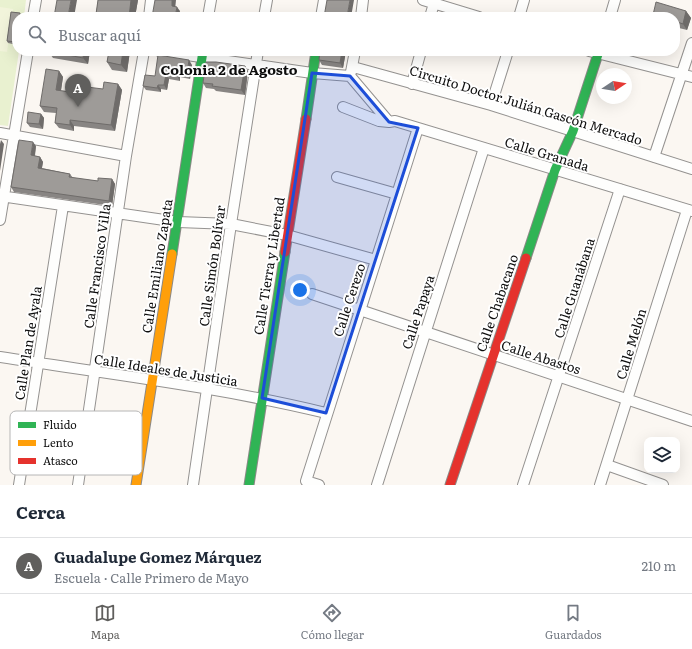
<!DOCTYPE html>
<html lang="es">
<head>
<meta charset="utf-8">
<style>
	:root { --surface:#fff; --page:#f6f6f7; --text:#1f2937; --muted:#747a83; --line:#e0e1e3; --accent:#605f5d }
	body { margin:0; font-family:Literata,serif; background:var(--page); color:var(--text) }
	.controls { position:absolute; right:12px; bottom:12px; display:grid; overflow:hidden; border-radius:8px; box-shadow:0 4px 16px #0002 }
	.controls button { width:36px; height:36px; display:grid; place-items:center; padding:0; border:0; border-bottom:1px solid var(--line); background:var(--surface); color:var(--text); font:20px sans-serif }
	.compass { position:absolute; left:596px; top:68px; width:36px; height:36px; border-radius:50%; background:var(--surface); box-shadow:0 4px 16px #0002; rotate:78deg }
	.you { position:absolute; left:300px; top:290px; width:14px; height:14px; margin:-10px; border:3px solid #fff; border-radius:50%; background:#1a73e8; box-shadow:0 0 0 6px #1a73e833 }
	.badge { display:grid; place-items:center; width:26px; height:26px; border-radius:50%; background:var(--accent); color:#fff; font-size:13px; font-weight:700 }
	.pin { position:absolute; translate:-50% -33px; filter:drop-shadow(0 1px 2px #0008) }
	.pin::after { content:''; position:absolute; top:21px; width:14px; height:12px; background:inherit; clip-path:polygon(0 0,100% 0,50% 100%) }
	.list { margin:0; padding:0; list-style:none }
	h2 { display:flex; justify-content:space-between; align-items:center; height:52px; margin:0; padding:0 16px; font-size:17px }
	h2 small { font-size:13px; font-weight:400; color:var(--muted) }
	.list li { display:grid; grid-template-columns:26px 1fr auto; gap:12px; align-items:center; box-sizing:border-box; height:56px; padding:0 16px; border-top:1px solid var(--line) }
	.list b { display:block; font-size:15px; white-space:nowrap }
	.list p { margin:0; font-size:13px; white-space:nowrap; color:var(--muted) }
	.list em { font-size:13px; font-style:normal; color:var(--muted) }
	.icon { flex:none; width:22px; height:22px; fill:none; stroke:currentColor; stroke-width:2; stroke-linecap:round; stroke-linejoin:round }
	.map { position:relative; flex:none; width:692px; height:485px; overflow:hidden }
	.search { position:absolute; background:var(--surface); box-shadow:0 4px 16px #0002; left:12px; right:12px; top:12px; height:44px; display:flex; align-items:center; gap:10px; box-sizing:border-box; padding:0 14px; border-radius:16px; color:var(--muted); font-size:15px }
	.sheet { height:108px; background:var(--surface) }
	nav { display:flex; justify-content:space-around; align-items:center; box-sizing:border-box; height:56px; border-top:1px solid var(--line); background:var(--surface); font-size:11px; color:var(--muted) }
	nav a { display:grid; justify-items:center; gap:2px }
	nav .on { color:var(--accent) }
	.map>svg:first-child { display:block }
	.green { fill:#e9f1d0 }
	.pitch { fill:#f2f4db }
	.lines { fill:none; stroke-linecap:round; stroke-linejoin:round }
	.street-casing { stroke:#949290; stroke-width:12 }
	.fast-casing { stroke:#8b8987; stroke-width:11 }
	.slow-casing { stroke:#8b8987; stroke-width:11 }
	.jam-casing { stroke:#8b8987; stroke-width:11 }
	.street { stroke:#fefefd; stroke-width:10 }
	.fast { stroke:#30b455; stroke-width:9 }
	.slow { stroke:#ff9f0a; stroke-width:9 }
	.jam { stroke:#e5322d; stroke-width:9 }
	.wall { fill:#888583 }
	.shaded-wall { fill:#6f6c6a }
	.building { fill:#9e9b98; stroke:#6f6c6a }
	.marked { fill:#1d4ed8; fill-opacity:0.2; stroke:#1d4ed8; stroke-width:3; stroke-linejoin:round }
	.labels { text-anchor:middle; stroke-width:4; stroke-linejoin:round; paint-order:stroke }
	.street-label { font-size:13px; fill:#0d0d0d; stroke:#fff }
	.neighbourhood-label { font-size:14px; font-weight:bold; fill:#0d0d0d; stroke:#fff }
	.key { fill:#fff; stroke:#b6b6b6; stroke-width:1 }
	.key-label { font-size:11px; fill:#0d0d0d }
</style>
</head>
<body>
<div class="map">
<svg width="692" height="485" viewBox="0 0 692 485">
	<rect width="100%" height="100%" fill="#fbf7f2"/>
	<path class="green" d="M0,0H26L24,17H17V51H19L8,126L0,125Z"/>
	<path class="pitch" d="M0,7L13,9L7,52L0,51Z"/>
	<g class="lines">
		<defs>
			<path id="street" d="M423,0L479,17
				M33,17L36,0
				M149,17L151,0
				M208,17L211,0
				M264,17L267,0
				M321,17L324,0
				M361,17L363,0
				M430,17L435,0
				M519,17L524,0
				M610,17L615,0
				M159,51L312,73L350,76
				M589,51L692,77
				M353,67L491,105L692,169
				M351,72L355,51
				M350,76L389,122L395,121L692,211
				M412,84L421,51
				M491,105L508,51
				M343,107L379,121L389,122
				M0,133L126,156
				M654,157L692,43
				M337,177L397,194
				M0,196L178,222L231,224L287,235L376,260
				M0,220L28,51
				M312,294L692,421
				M0,357C109,374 219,387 326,413
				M607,465L663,485
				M19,485L63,206
				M78,485L126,156L144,51
				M193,485L231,224L258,51
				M319,485L306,481L418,128
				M377,485L484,148
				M523,485L620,189
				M600,485L687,210"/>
			<path id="fast" d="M306,119L316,51
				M172,254L203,51
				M526,258L555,170L573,131L599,51
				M249,485L285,252"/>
			<path id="slow" d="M136,485L172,254"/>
			<path id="jam" d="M285,252L306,119
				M450,485L526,258"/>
		</defs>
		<use href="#street" class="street-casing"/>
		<use href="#fast" class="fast-casing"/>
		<use href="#slow" class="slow-casing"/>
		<use href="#jam" class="jam-casing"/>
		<use href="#street" class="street"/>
		<use href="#fast" class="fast"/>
		<use href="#slow" class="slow"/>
		<use href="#jam" class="jam"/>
	</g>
	<path class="wall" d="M98,0H138L135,17H97L96,14Z
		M686,11L691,18L687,30L675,27V17H654L653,15Z
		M11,12L20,13L21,15V17H17V45L8,43L7,41Z
		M48,51H90L88,64L53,58Z
		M109,51H130L127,72L112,70L107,62Z
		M320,51H346L343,68L322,65L319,60Z
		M192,65L190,79L180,77V81L169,79L167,90L161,89V92L146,90L143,86L155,76Z
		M245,66L248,71L245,95L216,91L214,89L206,88L203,83Z
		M59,71L63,77L61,91L78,93L103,89L118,84L122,90L115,131L74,126V131L59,128L55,123L56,113L44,112L40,106Z
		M41,114L44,118L43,129L30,127L27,123Z
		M36,146L35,156L40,157L43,162L42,168L70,174L73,178L98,181L112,179L115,184L112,206L14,192L11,187Z"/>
	<path class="shaded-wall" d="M71,0H77L74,17H68Z
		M131,0H138L135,17H129Z
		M172,0H176L175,10L172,6Z
		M350,0H354L351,17H347Z
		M177,7L180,11L179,17H175Z
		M686,11L691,18L687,30L683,24Z
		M84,51H90L88,64L83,58Z
		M123,51H130L127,72L121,65Z
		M342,51H346L343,68L340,63Z
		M189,60L192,65L190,79L187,74Z
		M245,66L248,71L245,95L241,90Z
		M59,71L63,77L60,96L56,90Z
		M177,73L180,77V81L177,76Z
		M166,74L169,79L167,90L164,85Z
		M118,84L122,90L115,131L111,125Z
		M158,85L161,89V92L157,88Z
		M41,114L44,118L43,129L39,124Z
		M70,120L74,126V131L70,125Z
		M1,140L4,144L0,171V144Z
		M33,142L36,146L34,160L31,155Z
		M40,157L43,162L41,172L38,168Z
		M112,179L115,184L112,206L109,201Z"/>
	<path class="building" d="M57,0H71L68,17H54Z
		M98,0H131L129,17H113L96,14Z
		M155,0H172V6L177,7L175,17H152Z
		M327,0H350L347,17H324Z
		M656,2L686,11L683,24L675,21V17H660L653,15Z
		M11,12L20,13L19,17H17V35L16,42L7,41Z
		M48,51H84L83,58Z
		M109,51H123L121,65L107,62Z
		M320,51H342L340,63L319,60Z
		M158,55L189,60L187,74L177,73V76L166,74L164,85H158L157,88L143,86L145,75L155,76Z
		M206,62H216L245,66L241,90L212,86L213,84L203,83Z
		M46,69L59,71L56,90L78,93L79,86L103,89L104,82L118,84L111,125L70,120V125L55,123L57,108L40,106Z
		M28,112L41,114L39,124L27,123Z
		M19,140L33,142L31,155L40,157L38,168L70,174L69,177L98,181V178L112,179L109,201L11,187Z"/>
	<path class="marked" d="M312,73L350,76L389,122L418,128L326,413L262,398Z"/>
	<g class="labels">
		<g class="street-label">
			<text transform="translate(526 105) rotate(17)" y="5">Circuito Doctor Julián Gascón Mercado</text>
			<text transform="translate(547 154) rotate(17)" y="5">Calle Granada</text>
			<text transform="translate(97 266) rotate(-82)" y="5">Calle Francisco Villa</text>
			<text transform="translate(157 266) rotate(-81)" y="5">Calle Emiliano Zapata</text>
			<text transform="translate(212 266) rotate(-82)" y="5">Calle Simón Bolívar</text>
			<text transform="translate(269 266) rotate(-81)" y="5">Calle Tierra y Libertad</text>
			<text transform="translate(574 288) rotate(-72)" y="5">Calle Guanábana</text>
			<text transform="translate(349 300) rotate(-72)" y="5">Calle Cerezo</text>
			<text transform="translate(497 303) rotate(-71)" y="5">Calle Chabacano</text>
			<text transform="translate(418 312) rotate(-72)" y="5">Calle Papaya</text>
			<text transform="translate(28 343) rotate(-81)" y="5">Calle Plan de Ayala</text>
			<text transform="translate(631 344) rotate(-73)" y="5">Calle Melón</text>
			<text transform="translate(541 357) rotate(18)" y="5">Calle Abastos</text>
			<text transform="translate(166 370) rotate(9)" y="5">Calle Ideales de Justicia</text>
		</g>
		<g class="neighbourhood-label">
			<text x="229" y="75">Colonia 2 de Agosto</text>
		</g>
	</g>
	<rect x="10" y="411" width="132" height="64" rx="6" class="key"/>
	<rect x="18" y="422" width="18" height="6" fill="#30b455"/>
	<rect x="18" y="440" width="18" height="6" fill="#ff9f0a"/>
	<rect x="18" y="458" width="18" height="6" fill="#e5322d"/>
	<g class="key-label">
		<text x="43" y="429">Fluido</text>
		<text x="43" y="447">Lento</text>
		<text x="43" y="465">Atasco</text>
	</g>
</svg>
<div class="controls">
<button><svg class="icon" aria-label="layers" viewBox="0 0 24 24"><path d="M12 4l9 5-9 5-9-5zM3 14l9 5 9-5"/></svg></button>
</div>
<svg class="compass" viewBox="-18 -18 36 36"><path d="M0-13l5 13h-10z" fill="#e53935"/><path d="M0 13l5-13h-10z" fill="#747a83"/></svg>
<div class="you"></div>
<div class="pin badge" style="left:78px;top:107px">A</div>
<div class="search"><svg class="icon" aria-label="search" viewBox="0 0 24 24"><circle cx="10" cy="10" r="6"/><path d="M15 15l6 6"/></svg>Buscar aquí</div>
</div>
<section class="sheet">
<h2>Cerca<small></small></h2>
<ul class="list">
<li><span class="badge">A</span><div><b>Guadalupe Gomez Márquez</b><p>Escuela · Calle Primero de Mayo</p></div><em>210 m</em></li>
</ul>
</section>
<nav>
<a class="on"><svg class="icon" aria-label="map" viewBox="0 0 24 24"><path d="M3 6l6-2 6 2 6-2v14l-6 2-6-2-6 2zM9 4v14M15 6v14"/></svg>Mapa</a>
<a><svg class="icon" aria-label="directions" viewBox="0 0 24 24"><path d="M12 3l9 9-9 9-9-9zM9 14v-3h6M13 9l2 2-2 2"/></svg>Cómo llegar</a>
<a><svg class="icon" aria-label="saved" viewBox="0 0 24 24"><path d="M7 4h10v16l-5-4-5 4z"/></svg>Guardados</a>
</nav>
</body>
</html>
